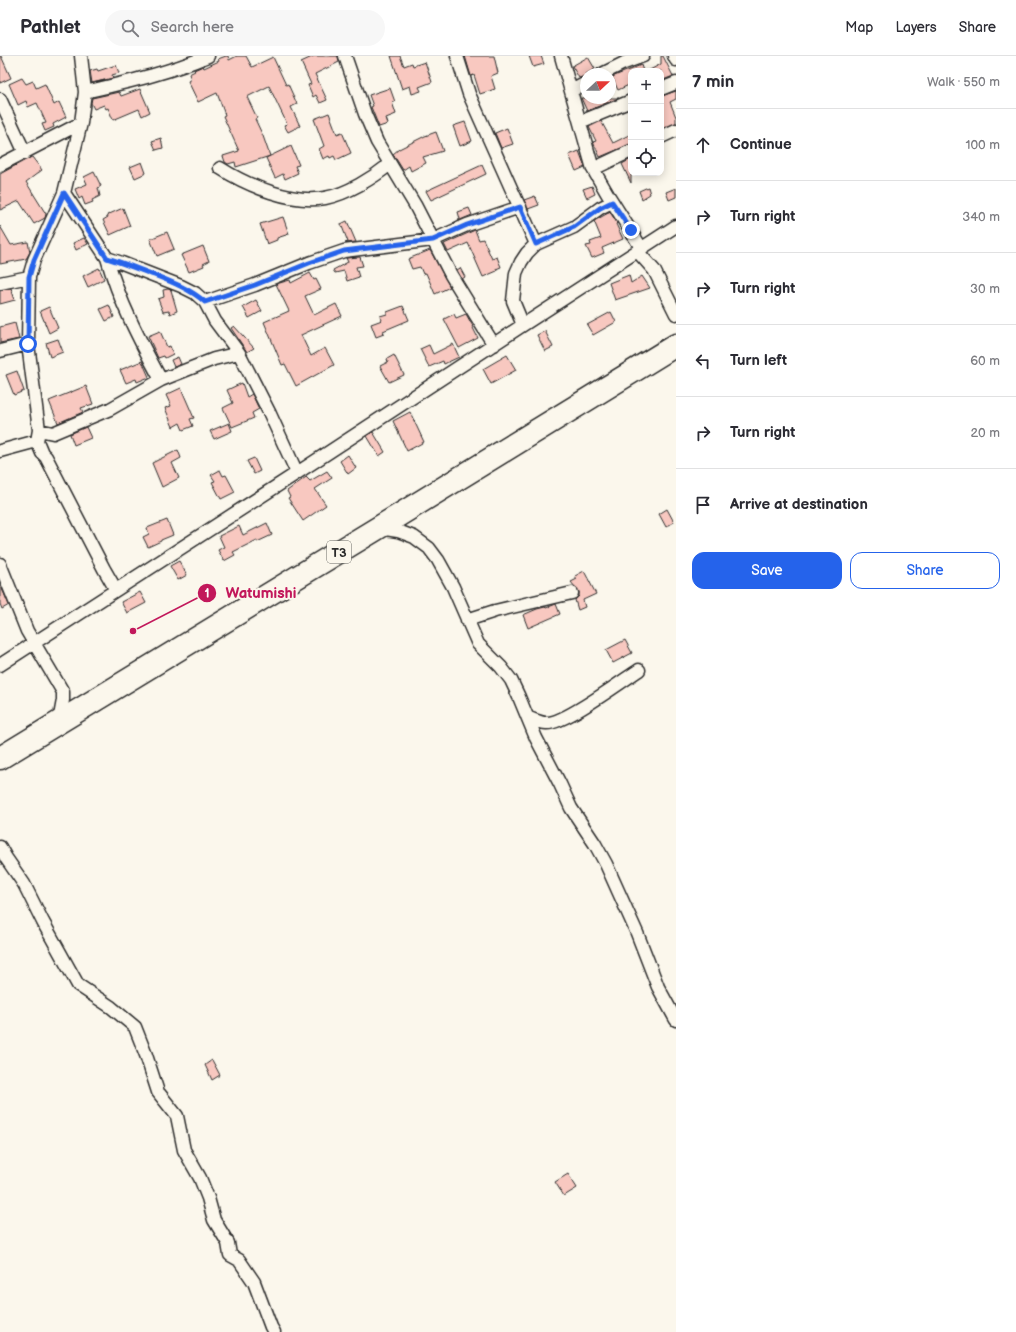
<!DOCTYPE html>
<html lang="en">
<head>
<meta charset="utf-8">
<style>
	:root { --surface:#fff; --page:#f7f7f7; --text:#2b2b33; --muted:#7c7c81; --line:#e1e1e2; --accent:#2563eb }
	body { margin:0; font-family:"Balsamiq Sans",sans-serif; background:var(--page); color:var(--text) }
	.controls { position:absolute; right:12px; top:12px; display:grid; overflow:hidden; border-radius:8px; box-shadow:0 2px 10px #0003 }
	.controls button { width:36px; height:36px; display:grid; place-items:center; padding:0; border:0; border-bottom:1px solid var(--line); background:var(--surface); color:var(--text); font:20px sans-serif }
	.compass { position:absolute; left:580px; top:12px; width:36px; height:36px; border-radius:50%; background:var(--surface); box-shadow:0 2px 10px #0003; rotate:68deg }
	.stop { position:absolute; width:12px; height:12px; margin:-9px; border:3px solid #2563eb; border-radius:50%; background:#fff }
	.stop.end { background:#2563eb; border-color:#fff; box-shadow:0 1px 4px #0008 }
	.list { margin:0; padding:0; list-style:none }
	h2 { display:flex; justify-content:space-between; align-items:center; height:52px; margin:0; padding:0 16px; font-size:17px }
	h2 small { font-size:13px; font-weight:400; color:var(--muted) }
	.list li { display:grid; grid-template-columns:26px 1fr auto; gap:12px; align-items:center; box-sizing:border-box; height:72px; padding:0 16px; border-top:1px solid var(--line) }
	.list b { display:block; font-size:15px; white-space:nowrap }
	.list em { font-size:13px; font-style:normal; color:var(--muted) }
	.actions { display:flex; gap:8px; padding:12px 16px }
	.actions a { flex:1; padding:9px 0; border:1px solid var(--accent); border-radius:12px; text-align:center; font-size:14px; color:var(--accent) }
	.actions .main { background:var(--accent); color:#fff }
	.icon { flex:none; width:22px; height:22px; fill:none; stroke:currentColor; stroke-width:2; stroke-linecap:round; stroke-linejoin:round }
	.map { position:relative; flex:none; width:676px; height:1276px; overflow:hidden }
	header { display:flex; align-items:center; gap:24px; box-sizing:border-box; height:56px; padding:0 20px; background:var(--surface); border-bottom:1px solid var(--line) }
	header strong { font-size:19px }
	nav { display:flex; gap:22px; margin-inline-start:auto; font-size:14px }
	.search { width:280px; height:36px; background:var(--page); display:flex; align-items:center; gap:10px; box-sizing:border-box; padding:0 14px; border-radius:22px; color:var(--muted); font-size:15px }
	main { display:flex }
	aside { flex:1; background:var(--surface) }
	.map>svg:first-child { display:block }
	.building { fill:#f8c8c0; stroke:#2b2b2b }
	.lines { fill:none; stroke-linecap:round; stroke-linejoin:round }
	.street-casing { stroke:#2b2b2b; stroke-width:15 }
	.highway-casing { stroke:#2b2b2b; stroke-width:25 }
	.street { stroke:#fbf7ec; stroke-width:12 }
	.highway { stroke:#fbf7ec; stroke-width:22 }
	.route { stroke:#2563eb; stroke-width:5 }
	.labels { text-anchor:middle; stroke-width:4; stroke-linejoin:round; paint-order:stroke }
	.shield { fill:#fbf7ec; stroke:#696865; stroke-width:1 }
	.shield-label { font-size:13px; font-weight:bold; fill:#2b2b2b }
	.leader { fill:none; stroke:#c2185b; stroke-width:1.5 }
	.callout-dot { fill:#c2185b; stroke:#fbf7ec; stroke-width:1.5 }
	.mark-label { font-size:12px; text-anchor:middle; font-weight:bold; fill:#fff }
	.callout-label { font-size:15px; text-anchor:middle; font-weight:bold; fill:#c2185b; stroke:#fbf7ec; stroke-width:4; stroke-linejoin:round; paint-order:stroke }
</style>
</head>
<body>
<header>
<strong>Pathlet</strong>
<div class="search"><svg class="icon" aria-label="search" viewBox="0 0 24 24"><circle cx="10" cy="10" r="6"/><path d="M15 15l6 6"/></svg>Search here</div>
<nav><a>Map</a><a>Layers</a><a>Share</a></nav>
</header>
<main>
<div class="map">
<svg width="676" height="1276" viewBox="0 0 676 1276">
	<rect width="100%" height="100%" fill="#fbf7ec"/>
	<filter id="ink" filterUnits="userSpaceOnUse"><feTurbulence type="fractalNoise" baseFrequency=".025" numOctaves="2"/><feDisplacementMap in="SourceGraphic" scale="8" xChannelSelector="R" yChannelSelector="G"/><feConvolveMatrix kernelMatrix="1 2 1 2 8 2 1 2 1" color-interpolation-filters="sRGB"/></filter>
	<g filter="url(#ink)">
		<path class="building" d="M0,0H1L11,22L0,27Z
			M226,0H228L229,4L237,0H246L252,11L273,1L286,29L288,28L297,48L291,51L300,70L288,76L284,69L287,68L269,30L247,41L257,62L255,63L263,80L270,100L236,111L235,106L228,108L225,106L223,100L239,95L223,60L225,59L217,37L198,46L188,25L191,23L189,18L195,15L194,14L203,10L204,12L219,5L218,3Z
			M314,0H338L339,6L315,18L327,44L320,47L316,39L313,41L308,29L311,28L301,6Z
			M391,0H400L404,10L412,7L413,10L425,6L432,26L419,31L421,35L412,38L410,30L402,33Z
			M465,0H494L498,17L491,20L495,33L480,38L474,19L471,20Z
			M529,0H541L544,8L533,11Z
			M661,0H663L673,20L661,25V15H648L661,8Z
			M588,1L595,13L586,18V20L579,22L572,10Z
			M116,9L119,17L112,19L113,22L92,27L90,15L97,13L98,15Z
			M641,9L643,15H631V28L618,34L612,21Z
			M22,22L26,28L33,25L36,32L45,28L54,49L59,46L66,61L53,68L54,71L45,75L42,68L46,67L37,47L28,51L26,45L18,49L9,28Z
			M390,32L395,46H392L396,58L386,62L388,68L379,71L371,51L373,50L369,39Z
			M140,33L150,56L142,60L139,53L113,64L108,52L106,53L104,49L94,53L91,47L92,42L119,36L121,40Z
			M676,35V43L670,46L676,61V67L661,73V40Z
			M581,42H619L587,55Z
			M329,57L337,78L342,76L351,97L336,104L334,100L330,102L329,100L323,103L319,93L324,90L314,63Z
			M601,65L613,87L631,78V88L600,101L593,86L596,85L589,71Z
			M465,66L472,85L460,90L453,70Z
			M507,72L513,88L501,92L495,77Z
			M436,76L443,95L423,101L426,107L411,115L409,110L403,114L393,98L399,93L425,80Z
			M161,82L163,92L156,94L152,85Z
			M291,90L299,109L295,110L298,117L285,123L283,118L275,122L266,102Z
			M579,95L585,111L576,115L569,99Z
			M31,101H32L42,114L26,126L46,158L45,162L34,168L19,145L0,154V118Z
			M631,103V127L622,108Z
			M142,106L146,117L135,122L130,111Z
			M482,109L486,118L431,144L426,135Z
			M94,116L101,130L98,132L100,140L92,144L93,146L85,149L82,141L79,143L75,133L87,128L84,121Z
			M592,130L595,138L587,142L583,133Z
			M648,131L650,138L642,143L639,135Z
			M676,132V141L669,144L666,136Z
			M535,140L539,149L528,153L524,144Z
			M123,152L130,170L110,179L103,164L108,161L107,159Z
			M469,152L472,159L453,167L460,163L458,156Z
			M610,156L617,167L616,168L623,183L602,192L604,197L592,202L586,190L591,189L590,186L601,182L594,165Z
			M283,161L289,178L277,182V184L267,188L260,168Z
			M347,165L356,186L345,187L348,186L341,168Z
			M0,170L11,189L28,186L30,196L26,203L0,208Z
			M475,174L479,184L483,183L492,203L497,201L501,211L496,213L497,215L483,221L468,187L448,196L444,188Z
			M167,176L174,193L157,200L150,183Z
			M84,182L88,188L76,194L73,187Z
			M203,190L209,205L203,208L204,210L189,216L181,199Z
			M430,194L450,231L435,238L426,217L423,218L420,211L412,213L408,203Z
			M360,201L363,210L356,211L359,221L347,225L344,215L335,217L333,214L348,206L346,202Z
			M99,212L104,223L88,231L83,220Z
			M460,212L465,221L462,223L457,214Z
			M310,217L314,224L316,223L321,233L305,240L314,259L336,248L342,260L301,279L311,300L325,292L334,309L296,330L285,308L282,309L264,266L289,255L276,228L290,224L291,227Z
			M629,219L631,227L642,220L650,232L615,244L609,227Z
			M11,232L15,244L0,248V234Z
			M168,233L171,234L177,255L170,258L169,255L163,256L158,243L164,241L163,234Z
			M256,244L262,255L249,262L243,251Z
			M109,249L114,261L106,265L100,253Z
			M403,250L409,264L383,275L384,278L376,281L371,268L382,264L380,260L387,258V256Z
			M49,251L58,272L49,277L40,255Z
			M611,256L616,266L593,279L587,269Z
			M454,258L456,262L466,258L471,267L473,270H472L478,282L459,292L444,263Z
			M15,267L19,283L0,287V271Z
			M234,270L254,292L247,296L231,272Z
			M160,275L167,291L170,290L173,298L165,302L164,300L158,302L148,280Z
			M545,275L553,291L545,295L537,279Z
			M58,283L63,296L50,301L46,287Z
			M453,288L459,301L444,308L443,305L429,311L420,293L429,289L433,298Z
			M394,299L404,319L389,326L380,310L388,306L387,303Z
			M507,299L516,314L491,328L483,313Z
			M178,301L181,308L174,311L171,304Z
			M142,305L149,321L137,326L136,323L126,327L120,314Z
			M17,315L24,335L14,339L6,319Z
			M242,327L247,341L252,338L259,353L252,357L254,362L232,371L223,352L233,347L227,334Z
			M86,330L93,348L81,352L83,356L58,367L49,345Z
			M181,332L194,362L190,363L193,370L183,374L180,367L173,371L165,352L171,350L166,339Z
			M410,356L424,386L407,395L393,365Z
			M229,367L232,375L214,383L210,375Z
			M86,371L91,382L74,389L70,378Z
			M373,376L385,396L379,400L367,380Z
			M178,394L181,402L172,407L179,422L162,431L152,407Z
			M348,399L356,412L348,418L340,405Z
			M254,402L260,415L254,418L247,405Z
			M220,414L223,420L226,419L235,436L221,443L212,426L215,425L211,419Z
			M327,415L332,422L315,433L326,449L303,465L288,442L290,441L287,435L306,421L310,425Z
			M667,453L674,466L666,471L659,458Z
			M167,464L173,479L161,484V485L148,491L143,481L149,478L147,472Z
			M267,467L272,479L257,486V484L233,496L235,499L224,505L218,494L224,491L219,480L239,470L243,479Z
			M179,505L187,519L178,524L170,510Z
			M584,515L596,538L583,544L585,551L578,554L575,544L579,540V536L571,526L577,523L575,520Z
			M0,528L9,549L2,553L0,548Z
			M140,536L146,547L127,557L121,546Z
			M556,548L560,558L528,572L523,559L537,553L545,551L546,552Z
			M625,584L632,597L613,607L606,594Z
			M212,1004L220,1019L212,1024L205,1009Z
			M568,1118L577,1132L564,1140L555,1126Z"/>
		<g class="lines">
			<defs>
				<path id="street" d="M345,0L365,58L377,86L415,149L451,219L494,289
					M457,0L469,38L536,188
					M561,0L593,113L608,139L642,193
					M674,0L676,4
					M602,18L624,7L643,0
					M661,33L676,27
					M571,35L586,27
					M85,36C127,26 168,17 208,0
					M0,43L25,97
					M580,66L631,45
					M661,81L676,74
					M0,109L81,67
					M220,112C248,130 292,148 325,142C347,138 373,122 390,108
					M593,113L631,95
					M64,137L107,202L122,207L181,230L195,237L205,246L215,265L239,297L270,358L297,417
					M638,196L654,214L676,258
					M107,202C119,245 140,285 161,324
					M0,227L29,221
					M205,246L255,229L309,207L344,195L433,184L467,169L520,151
					M523,269L513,245L516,217L521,206L527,197L536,188L574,171L600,152L612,146
					M0,295L28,288
					M39,374L53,377L110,353L161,324L214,303L239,297
					M37,385L39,374L28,288L29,221L34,204L64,137L81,67L85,36L81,0
					M0,395L37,385L42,397L46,401L104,513L116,534
					M379,472L398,475L414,481L429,492L438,504L453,531L478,588L501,611L511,624L519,641L536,682L560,728L571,752L595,788L606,808L637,877L658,931L676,964
					M0,508L27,575L63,636V644L59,666
					M467,564L495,555L572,537
					M0,609L297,417L523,269L676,170
					M528,662C533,663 540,667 546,667C563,669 622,625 639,614
					M0,791L6,802L24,828L43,866L78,929L111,951L135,971L146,999L158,1036L177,1060L184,1094L200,1122L208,1142L214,1164L228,1187L230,1199L239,1204L254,1226L271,1271L274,1276"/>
				<path id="highway" d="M0,702L378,472L676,289"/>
			</defs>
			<use href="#street" class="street-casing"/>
			<use href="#highway" class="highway-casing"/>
			<use href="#street" class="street"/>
			<use href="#highway" class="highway"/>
		</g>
	</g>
	<g class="lines" filter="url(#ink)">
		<path class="route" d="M28,288L29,221L34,204L64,137L107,202C123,207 138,213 154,219C172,226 190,233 205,246L255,229L309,207L344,195L433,184L467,169L520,151L536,188L574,171L600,152L612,146L631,174"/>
	</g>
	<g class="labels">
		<rect class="shield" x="327" y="485" width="24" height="22" rx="3"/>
		<g class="shield-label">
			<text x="339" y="501">T3</text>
		</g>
	</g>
	<path class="leader" d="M133 575L207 537"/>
	<g class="callout-dot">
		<circle cx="133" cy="575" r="4"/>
		<circle cx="207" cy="537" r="10"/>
	</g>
	<g class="mark-label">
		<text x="207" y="541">1</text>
	</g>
	<g class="callout-label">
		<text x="261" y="542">Watumishi</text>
	</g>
</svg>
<div class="controls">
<button>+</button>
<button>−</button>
<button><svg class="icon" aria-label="locate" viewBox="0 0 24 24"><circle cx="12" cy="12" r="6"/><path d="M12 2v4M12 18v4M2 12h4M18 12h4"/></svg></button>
</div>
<svg class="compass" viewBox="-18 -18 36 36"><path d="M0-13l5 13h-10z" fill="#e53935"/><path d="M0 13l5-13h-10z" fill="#7c7c81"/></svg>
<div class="stop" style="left:28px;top:288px"></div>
<div class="stop end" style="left:631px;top:174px"></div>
</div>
<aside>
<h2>7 min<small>Walk · 550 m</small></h2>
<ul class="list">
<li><svg class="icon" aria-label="ahead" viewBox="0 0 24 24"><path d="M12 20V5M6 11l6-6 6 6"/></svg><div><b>Continue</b></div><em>100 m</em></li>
<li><svg class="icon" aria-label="right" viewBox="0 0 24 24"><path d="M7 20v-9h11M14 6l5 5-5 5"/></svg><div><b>Turn right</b></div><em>340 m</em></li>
<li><svg class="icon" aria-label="right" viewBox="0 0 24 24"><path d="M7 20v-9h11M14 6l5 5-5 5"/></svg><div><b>Turn right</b></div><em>30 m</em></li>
<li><svg class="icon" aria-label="left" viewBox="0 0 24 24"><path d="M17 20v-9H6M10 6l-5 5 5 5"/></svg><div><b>Turn left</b></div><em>60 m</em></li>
<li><svg class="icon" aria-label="right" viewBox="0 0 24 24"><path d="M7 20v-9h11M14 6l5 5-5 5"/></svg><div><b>Turn right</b></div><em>20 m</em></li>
<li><svg class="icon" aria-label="arrive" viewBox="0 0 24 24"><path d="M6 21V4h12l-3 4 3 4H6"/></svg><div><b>Arrive at destination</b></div></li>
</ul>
<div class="actions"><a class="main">Save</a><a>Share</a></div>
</aside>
</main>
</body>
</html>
